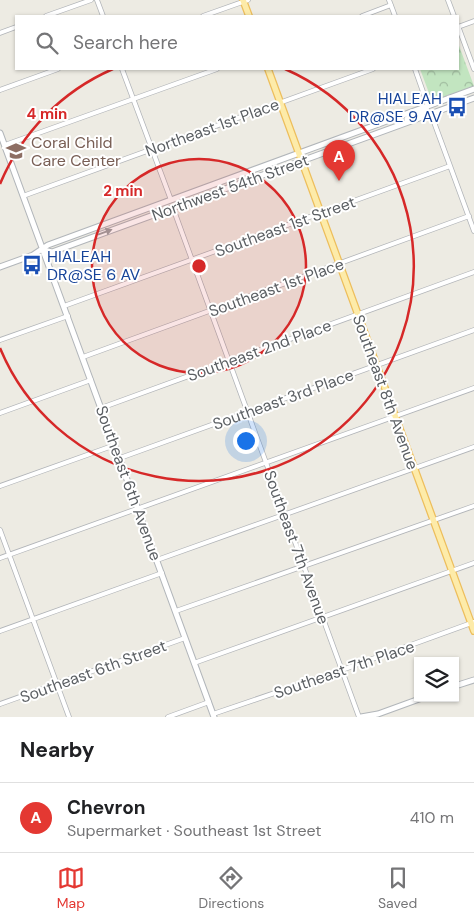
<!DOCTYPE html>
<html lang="en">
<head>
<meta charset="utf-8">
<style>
	:root { --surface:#fff; --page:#f6f6f6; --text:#202124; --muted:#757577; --line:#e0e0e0; --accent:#e43832 }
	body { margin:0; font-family:"DM Sans",sans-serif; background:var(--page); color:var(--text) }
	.controls { position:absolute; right:15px; bottom:15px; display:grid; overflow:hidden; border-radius:0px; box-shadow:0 1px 4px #0004 }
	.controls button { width:45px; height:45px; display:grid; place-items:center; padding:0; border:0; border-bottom:1px solid var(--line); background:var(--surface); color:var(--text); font:25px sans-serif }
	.you { position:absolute; left:245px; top:440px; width:18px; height:18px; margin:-12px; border:4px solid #fff; border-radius:50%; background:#1a73e8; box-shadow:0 0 0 8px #1a73e833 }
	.badge { display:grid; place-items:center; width:32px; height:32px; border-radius:50%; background:var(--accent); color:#fff; font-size:16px; font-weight:700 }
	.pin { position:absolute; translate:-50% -41px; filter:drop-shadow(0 1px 2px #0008) }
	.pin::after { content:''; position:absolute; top:26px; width:18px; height:15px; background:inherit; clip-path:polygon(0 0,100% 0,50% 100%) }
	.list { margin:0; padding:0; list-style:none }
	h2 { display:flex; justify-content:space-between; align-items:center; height:65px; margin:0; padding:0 20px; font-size:21px }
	h2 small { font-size:16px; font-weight:400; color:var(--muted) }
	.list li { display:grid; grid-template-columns:32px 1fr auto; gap:15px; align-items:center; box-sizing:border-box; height:70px; padding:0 20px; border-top:1px solid var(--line) }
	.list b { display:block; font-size:19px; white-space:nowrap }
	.list p { margin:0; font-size:16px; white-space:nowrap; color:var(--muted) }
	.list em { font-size:16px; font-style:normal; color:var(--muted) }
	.icon { flex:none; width:28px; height:28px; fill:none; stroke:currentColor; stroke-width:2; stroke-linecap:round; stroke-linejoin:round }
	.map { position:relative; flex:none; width:474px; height:717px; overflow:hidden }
	.search { position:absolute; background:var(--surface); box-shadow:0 1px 4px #0004; left:15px; right:15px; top:15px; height:55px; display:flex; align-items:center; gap:12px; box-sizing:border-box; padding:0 18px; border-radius:0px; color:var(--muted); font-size:19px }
	.sheet { height:135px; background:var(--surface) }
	nav { display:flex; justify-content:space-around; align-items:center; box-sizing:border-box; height:70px; border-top:1px solid var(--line); background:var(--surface); font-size:14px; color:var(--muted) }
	nav a { display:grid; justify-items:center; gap:2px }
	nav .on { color:var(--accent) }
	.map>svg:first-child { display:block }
	.park { fill:url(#park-crowns) }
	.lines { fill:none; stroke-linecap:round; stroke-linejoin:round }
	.street-casing { stroke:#b1b4b8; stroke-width:5.5 }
	.secondary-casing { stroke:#b2b6ba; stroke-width:7 }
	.primary-casing { stroke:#edbe5c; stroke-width:8 }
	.street { stroke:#fff; stroke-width:4 }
	.secondary { stroke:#fff; stroke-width:5 }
	.primary { stroke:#fdeba9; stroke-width:5.5 }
	.oneway { fill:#9d9fa1 }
	.ring { fill:none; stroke:#d62828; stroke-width:2.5 }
	.labels { text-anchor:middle; stroke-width:4; stroke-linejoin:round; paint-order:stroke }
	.transit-label { font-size:16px; fill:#164399; stroke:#fff; text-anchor:end }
	.street-label { font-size:16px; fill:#5b5f63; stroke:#fff }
	.education-label { font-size:16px; fill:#785e54; stroke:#fff; text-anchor:start }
	.centre { fill:#d62828; stroke:#fff; stroke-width:2.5 }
	.ring-label { font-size:15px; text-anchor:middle; font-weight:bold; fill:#d62828; stroke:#fff; stroke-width:4; stroke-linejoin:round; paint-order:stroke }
</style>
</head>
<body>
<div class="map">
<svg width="474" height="717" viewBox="0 0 474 717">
	<defs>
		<pattern id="park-crowns" width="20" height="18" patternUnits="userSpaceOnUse" patternTransform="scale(1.25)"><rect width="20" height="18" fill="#c2e5c0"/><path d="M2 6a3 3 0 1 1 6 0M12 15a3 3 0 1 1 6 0" fill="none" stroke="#a1bda0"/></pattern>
	</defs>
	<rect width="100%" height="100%" fill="#edebe3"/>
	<path class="park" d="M458,43L474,86L432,101L420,69H458Z"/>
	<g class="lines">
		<defs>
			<path id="street" d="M97,0L103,16
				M389,0L395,16
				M448,0L454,16
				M46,16L91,0
				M203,16L248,0
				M362,16L391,5
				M458,26L474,69
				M458,27L474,21
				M0,33L16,27
				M122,69L171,200
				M415,69L428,106
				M0,90L58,69
				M431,114L474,231
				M5,145L217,69
				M23,196L373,69
				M173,208L359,717
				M64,306L450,166
				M0,340L68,316
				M83,357L469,216
				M101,408L474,272
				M0,413L91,380
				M120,458L474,330
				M0,486L115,445
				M0,530L69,717
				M0,558L474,388
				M157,560L474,447
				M176,611L474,506
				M0,631L162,573
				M194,663L474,563
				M0,704L185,638
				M213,714L342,670L474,622
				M168,717L209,702"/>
			<path id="secondary" d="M407,119L421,113L427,107
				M0,133L214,717
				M43,250L52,252L474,98
				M0,267L33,255L48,245L474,89
				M455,686L474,680
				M361,717L378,714L422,698"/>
			<path id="primary" d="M243,0L249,16
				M268,69L474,631"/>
		</defs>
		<use href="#street" class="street-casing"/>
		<use href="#secondary" class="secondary-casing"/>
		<use href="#primary" class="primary-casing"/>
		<use href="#street" class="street"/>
		<use href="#secondary" class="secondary"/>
		<use href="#primary" class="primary"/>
	</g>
	<defs><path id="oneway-solid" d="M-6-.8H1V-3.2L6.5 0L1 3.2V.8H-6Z" transform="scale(1.25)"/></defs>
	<use class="oneway" href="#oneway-solid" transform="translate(105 232) rotate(-20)"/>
	<circle cx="199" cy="266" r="107" fill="#d62828" fill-opacity=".12"/>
	<g class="ring">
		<circle cx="199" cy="266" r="107"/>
		<path d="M0 184A215 215 0 0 1 113 69M285 69A215 215 0 1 1 0 348"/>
	</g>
	<defs>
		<symbol id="bus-bare" viewBox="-9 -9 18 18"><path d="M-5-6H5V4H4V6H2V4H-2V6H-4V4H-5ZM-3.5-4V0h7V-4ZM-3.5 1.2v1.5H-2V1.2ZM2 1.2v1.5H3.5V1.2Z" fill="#1a4fb4" stroke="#fff" stroke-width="2.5" paint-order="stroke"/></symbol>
		<symbol id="school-bare" viewBox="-9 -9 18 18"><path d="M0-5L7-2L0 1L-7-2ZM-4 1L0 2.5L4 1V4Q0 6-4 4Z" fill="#8d6e63" stroke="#fff" stroke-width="2.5" paint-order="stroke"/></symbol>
	</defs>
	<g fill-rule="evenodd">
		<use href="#bus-bare" x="443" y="93" width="28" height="28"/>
		<use href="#school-bare" x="2" y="137" width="28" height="28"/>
		<use href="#bus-bare" x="18" y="251" width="28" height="28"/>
	</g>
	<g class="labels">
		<g class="transit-label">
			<text x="442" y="104">HIALEAH<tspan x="442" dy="18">DR@SE 9 AV</tspan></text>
			<text x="47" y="262" text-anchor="start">HIALEAH<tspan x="47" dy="18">DR@SE 6 AV</tspan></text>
		</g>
		<g class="street-label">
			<text transform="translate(212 127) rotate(-20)" y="6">Northeast 1st Place</text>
			<text transform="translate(230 187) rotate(-20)" y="6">Northwest 54th Street</text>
			<text transform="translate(285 226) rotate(-20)" y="6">Southeast 1st Street</text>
			<text transform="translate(276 287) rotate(-20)" y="6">Southeast 1st Place</text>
			<text transform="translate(259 350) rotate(-20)" y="6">Southeast 2nd Place</text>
			<text transform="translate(386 392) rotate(70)" y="6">Southeast 8th Avenue</text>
			<text transform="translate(283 399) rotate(-20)" y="6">Southeast 3rd Place</text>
			<text transform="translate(129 483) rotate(70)" y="6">Southeast 6th Avenue</text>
			<text transform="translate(297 547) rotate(70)" y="6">Southeast 7th Avenue</text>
			<text transform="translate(344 669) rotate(-19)" y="6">Southeast 7th Place</text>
			<text transform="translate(93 671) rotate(-20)" y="6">Southeast 6th Street</text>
		</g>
		<g class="education-label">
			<text x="31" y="148">Coral Child<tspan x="31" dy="18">Care Center</tspan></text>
		</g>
	</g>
	<circle cx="199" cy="266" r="8" class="centre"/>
	<g class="ring-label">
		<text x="47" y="119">4 min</text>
		<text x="123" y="196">2 min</text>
	</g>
</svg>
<div class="controls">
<button><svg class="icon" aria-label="layers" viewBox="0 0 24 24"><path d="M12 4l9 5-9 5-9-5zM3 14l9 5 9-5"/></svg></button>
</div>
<div class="you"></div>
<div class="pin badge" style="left:339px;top:181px">A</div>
<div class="search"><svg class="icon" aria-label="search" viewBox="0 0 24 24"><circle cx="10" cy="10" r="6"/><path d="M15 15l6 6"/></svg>Search here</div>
</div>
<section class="sheet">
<h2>Nearby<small></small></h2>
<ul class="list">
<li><span class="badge">A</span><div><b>Chevron</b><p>Supermarket · Southeast 1st Street</p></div><em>410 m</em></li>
</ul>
</section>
<nav>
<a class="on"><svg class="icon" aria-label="map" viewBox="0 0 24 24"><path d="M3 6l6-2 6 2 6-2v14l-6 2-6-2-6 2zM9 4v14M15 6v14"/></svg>Map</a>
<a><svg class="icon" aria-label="directions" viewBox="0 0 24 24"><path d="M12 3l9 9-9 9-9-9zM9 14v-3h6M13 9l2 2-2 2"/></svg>Directions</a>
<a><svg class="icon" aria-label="saved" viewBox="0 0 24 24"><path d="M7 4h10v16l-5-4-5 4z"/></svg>Saved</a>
</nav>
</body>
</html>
